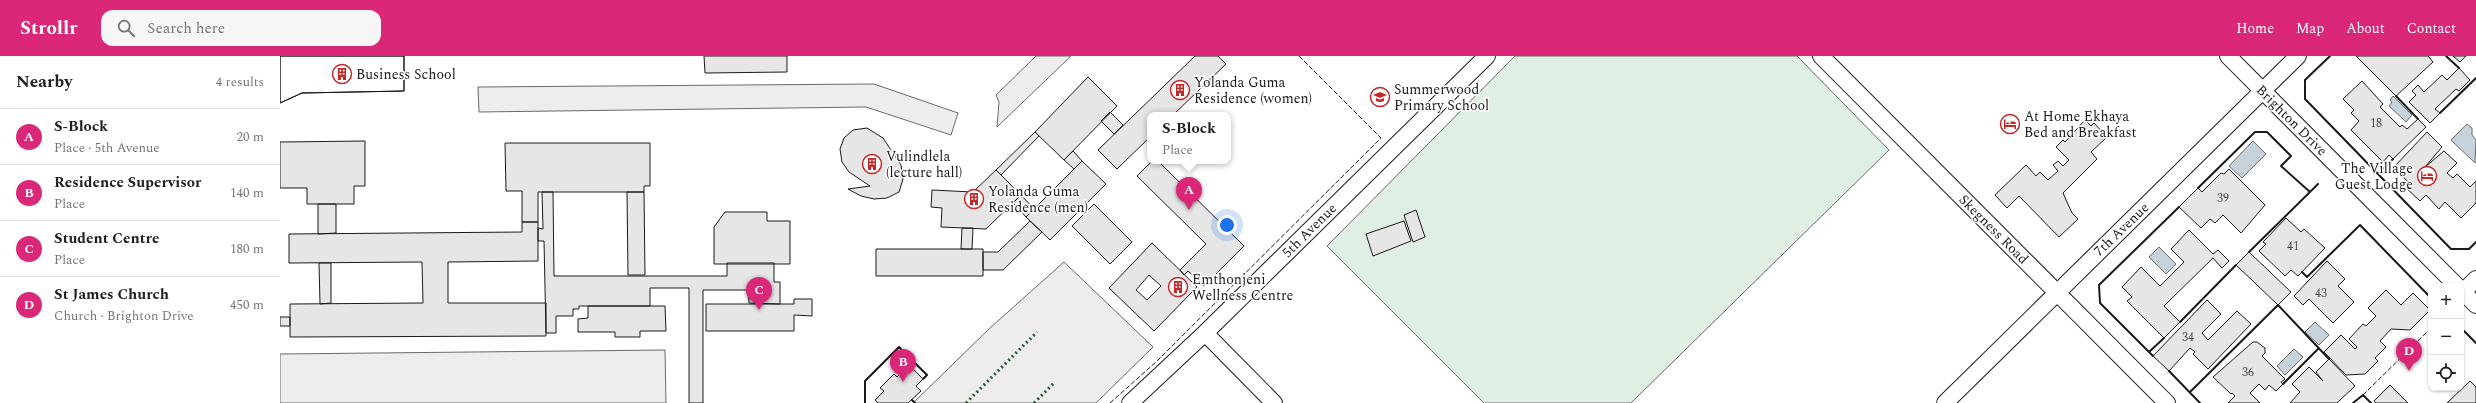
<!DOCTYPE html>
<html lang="en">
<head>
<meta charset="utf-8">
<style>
	:root { --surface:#fff; --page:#f6f6f6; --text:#202124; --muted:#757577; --line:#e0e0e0; --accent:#db2777 }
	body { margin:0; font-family:Spectral,serif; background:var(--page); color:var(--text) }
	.controls { position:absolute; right:12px; bottom:12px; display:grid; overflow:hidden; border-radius:8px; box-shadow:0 1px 3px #0004 }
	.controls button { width:36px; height:36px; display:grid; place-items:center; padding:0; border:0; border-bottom:1px solid var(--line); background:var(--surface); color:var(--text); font:20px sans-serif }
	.you { position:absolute; left:947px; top:169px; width:14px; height:14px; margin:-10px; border:3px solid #fff; border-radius:50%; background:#1a73e8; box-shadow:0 0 0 6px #1a73e833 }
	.badge { display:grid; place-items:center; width:26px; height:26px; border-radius:50%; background:var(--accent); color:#fff; font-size:13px; font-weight:700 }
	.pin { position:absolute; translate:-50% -33px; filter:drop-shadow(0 1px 2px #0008) }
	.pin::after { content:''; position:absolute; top:21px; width:14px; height:12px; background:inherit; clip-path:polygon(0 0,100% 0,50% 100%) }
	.popup { position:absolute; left:867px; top:56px; width:84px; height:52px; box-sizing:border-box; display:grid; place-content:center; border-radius:8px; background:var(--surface); filter:drop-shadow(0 1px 3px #0005); font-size:13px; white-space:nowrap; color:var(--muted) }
	.popup b { font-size:15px; color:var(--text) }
	.popup::after { content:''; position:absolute; left:50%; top:100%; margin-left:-8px; border:8px solid transparent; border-top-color:var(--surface) }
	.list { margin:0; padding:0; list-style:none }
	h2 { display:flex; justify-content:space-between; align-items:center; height:52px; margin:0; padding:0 16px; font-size:17px }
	h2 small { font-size:13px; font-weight:400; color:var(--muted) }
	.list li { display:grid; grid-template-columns:26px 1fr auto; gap:12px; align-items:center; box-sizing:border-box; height:56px; padding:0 16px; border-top:1px solid var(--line) }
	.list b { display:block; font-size:15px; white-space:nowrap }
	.list p { margin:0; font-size:13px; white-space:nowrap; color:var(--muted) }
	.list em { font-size:13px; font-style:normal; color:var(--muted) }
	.icon { flex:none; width:22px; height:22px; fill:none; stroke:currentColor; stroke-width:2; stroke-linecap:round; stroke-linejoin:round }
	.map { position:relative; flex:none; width:2196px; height:347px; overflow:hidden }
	header { display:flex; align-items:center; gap:24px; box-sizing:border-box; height:56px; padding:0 20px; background:var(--accent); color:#fff }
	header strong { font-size:19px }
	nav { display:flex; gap:22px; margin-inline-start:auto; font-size:14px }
	.search { width:280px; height:36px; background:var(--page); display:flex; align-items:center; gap:10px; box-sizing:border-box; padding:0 14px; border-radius:12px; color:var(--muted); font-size:15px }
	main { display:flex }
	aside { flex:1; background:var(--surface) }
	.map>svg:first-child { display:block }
	.green { fill:#e0efe3; stroke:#6a6a6a }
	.parking { fill:#ededed; stroke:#6a6a6a }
	.water { fill:#c6d2dc; stroke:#6a6a6a }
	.building { fill:#e6e6e6; stroke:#1a1a1a; fill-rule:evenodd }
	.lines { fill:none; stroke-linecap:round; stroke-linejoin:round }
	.street-casing { stroke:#1a1a1a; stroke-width:18 }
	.street { stroke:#fff; stroke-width:16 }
	.hedge { stroke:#2b5a34; stroke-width:3; stroke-dasharray:2 3; stroke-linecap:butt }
	.fence { stroke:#1a1a1a; stroke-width:1; stroke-dasharray:5 2; stroke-linecap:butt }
	.wall { stroke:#1a1a1a; stroke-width:2 }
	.labels { text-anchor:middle; stroke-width:3; stroke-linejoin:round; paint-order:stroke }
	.number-label { font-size:12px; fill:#4d4d4d }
	.poi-label { font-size:14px; fill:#1a1a1a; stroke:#fff; text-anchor:start }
	.street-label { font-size:14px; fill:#1a1a1a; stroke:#fff }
</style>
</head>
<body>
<header>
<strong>Strollr</strong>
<div class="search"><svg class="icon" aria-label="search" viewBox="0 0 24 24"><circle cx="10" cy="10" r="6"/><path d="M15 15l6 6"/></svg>Search here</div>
<nav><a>Home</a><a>Map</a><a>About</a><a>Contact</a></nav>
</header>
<main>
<aside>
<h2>Nearby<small>4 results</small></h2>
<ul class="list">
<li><span class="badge">A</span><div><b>S-Block</b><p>Place · 5th Avenue</p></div><em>20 m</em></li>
<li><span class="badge">B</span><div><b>Residence Supervisor</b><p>Place</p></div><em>140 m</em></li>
<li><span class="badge">C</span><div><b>Student Centre</b><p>Place</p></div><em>180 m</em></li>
<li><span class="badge">D</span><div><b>St James Church</b><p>Church · Brighton Drive</p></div><em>450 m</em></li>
</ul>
</aside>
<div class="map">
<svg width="2196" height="347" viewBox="0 0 2196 347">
	<rect width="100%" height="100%" fill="#fff"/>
	<path class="green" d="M1235,0H1517L1609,94L1351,347H1204L1047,190Z"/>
	<path class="parking" d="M756,0H791L717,71L719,46L716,39Z
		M594,28L678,57L671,79L586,51L199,56L198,31Z
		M784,206L873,291L816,347H633L710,272Z
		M385,294L386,347H0V298Z"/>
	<path class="water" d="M2113,40L2132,59L2126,66L2109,50L2112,46L2110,44Z
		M2187,68L2192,72V79L2196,84L2195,107L2171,84Z
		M1973,85L1986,98L1962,122L1949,110Z
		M1879,191L1896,208L1886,218L1869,201Z
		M2035,266L2049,279L2039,289L2025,276Z
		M2014,293L2023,301L2005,319L1997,310Z"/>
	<path class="building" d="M0,0H124V35L22,37L0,47Z
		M0,0H124V35L22,37L0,47Z
		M424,0H507V16L425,17Z
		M915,0H938L946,8L893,59H870V81L837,113L818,94Z
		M2076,0H2148L2153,6L2116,40Z
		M2173,0H2186L2180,6Z
		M2179,12L2190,24L2179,35L2176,33L2155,53L2160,57L2150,67L2129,46L2136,39L2132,35L2138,29L2144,36L2162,19L2167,24Z
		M808,21L837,50L784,104L755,76Z
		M2082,25L2103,48L2100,51L2120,71L2122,69L2127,73L2138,63L2146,71L2113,103L2109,99L2103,106L2071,74L2079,65L2071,57L2074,54L2063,43Z
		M830,56L843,69L834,78L821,65Z
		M1805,64L1811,70L1814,67L1827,81L1811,96L1817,103L1783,137L1792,157L1798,163L1779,181L1739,140L1727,152L1715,139L1746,109L1756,120L1760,116L1768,124L1778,115L1773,109L1778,105L1783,110L1789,104L1776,91L1783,84L1785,86Z
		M587,72L603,82L621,109L623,123L619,136L607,142L594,143L581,140L568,133L590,130L569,116L562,106L560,93L564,82L573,74Z
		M755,76L759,80L721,119L716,114Z
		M2147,76L2162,91L2144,112L2164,95L2177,107L2167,117L2173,122L2177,118L2190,131L2196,125V147L2181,162L2165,146L2159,153L2146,139L2140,145L2126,132L2130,128L2114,111Z
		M85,85V130H74V148H27V132H0V86Z
		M225,87H370V130H364V136H258V166H242V135H226Z
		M793,95L802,105L794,113L784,104Z
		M802,105L826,128L770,184L746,161Z
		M872,105H878L964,190L924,230L908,215L904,219L900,214L926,188L857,120Z
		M1949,113L1985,149L1961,177L1943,159L1935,167L1930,163L1921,172L1899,151L1918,132L1922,136L1941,117L1944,118Z
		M716,114L741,139L706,173L661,171L662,152L651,151L652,134L693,136Z
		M262,136H273L274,220H447V207H494V226H500V248L469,247L468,234H423V347H409V232H370V250H299V253H293V260H276V277H266L264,185H258V172L263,173Z
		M347,136H364L365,219H348Z
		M741,139L754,153L746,161L733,147Z
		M38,148H56V177L38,178Z
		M814,148L852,186L830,208L792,170Z
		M1136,154L1145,181L1133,186L1124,159Z
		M445,156H487V165H510V208H434V171Z
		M2006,162L2021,176L2024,173L2045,192L2018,220L2011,214L2005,220L1979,195L1986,188L1983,186Z
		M750,165L762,176L723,214H703V196H718Z
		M1124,165L1131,185L1093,200L1086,178Z
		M242,166H258V205L168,206V247H266V280L10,281V248L143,247L142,206L9,207V178L242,176Z
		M682,172H693L692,193H681Z
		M1909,174L1933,198L1938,194L1949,205L1942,212L1933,202L1884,250L1900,266L1884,282L1847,245L1852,241L1842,231L1861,211L1880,230L1904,206L1891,193Z
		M872,187L917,231L874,275L829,232ZM869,219L881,230L867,244L856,234Z
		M596,193H703V220H596Z
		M1969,196L2011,236L1998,249L1956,209Z
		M2047,205L2065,223L2058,230L2074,246L2053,267L2029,243L2023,249L2014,240Z
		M39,207H51V247L40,248Z
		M2106,234L2121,249L2133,237L2150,254L2130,274L2111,273L2100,285L2106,291L2095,302L2098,305L2085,318L2066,319L2044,296L2061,279L2075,293L2077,291L2069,283L2083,268L2086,270L2096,260L2088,252Z
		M514,243H532V260L514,259V275H426V248H514Z
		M1927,244L1941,258L1922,277L1928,284L1957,255L1971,268L1928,313L1913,298L1915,296L1910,292L1889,315L1873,300Z
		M308,250H385L386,275H360V281H335V276H298V263L308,262Z
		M0,261H10V270H0Z
		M1973,286H1977L1985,292V297L1982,300L2005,323L2001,326L2003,328L1996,335L1989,329L1985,334L1979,328L1970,337L1980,347H1948L1955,340L1952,337L1951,338L1933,321Z
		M2049,303L2075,330L2057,347H2010L2020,336L2012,328L2029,311L2043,325L2036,316Z
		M629,309L643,323L636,330L641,335L628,347H598L595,344L604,335L600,332L614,318L617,321Z
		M2190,325L2196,331V347H2167Z
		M2110,329L2128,347H2096L2094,345Z"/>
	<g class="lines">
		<defs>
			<path id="street" d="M1541,0L1887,347
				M1948,0L2177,230
				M2181,234L2196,249
				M2183,236L2196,223
				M925,277L994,347
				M850,347L925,277L1207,0
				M1665,347L2018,0"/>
		</defs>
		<use href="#street" class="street-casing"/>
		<use href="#street" class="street"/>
		<path class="hedge" d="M686,347L757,276
			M754,347L775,326"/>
		<path class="fence" d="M2083,339L2151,272
			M830,347L876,306L1101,82L1019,0"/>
		<path class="wall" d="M2050,0L2025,24V43L2171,193H2189L2196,186
			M2166,0L2179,12
			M2116,40L2138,63
			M2160,57L2196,22
			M2098,118L2113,103
			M1918,132L1975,76H1987L2011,100L2001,110L2030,136
			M1969,196L2038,128
			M2022,216L2027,221L2080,169L2151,242
			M1900,266L1956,209
			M2181,272L2196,287
			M1869,296L1884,282
			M1873,300L1820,247L1819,229L1899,151
			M1889,315L1920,347
			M2003,328L2039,292
			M1910,336L1998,249L2049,303
			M632,344L635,347
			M585,347V325L619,291L647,319L643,323
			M2073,347L2083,339L2091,347"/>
	</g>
	<defs>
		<symbol id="building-ring" viewBox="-11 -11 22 22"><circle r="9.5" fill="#fff" stroke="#c62828" stroke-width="1.5"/><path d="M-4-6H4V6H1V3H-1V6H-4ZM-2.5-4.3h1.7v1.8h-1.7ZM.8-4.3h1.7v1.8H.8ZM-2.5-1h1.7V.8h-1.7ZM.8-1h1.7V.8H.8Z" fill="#c62828"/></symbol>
		<symbol id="school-ring" viewBox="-11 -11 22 22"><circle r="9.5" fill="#fff" stroke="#c62828" stroke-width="1.5"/><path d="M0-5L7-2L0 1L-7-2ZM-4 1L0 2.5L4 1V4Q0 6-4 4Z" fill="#c62828"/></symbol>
		<symbol id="hotel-ring" viewBox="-11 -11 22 22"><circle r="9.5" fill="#fff" stroke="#c62828" stroke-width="1.5"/><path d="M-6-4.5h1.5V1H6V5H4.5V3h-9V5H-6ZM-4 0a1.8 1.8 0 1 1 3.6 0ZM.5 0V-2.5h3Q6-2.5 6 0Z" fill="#c62828"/></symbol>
	</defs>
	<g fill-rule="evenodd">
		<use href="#building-ring" x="51" y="7" width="22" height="22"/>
		<use href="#building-ring" x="889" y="23" width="22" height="22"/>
		<use href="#school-ring" x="1089" y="30" width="22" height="22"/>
		<use href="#hotel-ring" x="1719" y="57" width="22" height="22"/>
		<use href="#building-ring" x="581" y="97" width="22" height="22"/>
		<use href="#hotel-ring" x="2136" y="109" width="22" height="22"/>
		<use href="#building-ring" x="683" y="132" width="22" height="22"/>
		<use href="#building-ring" x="887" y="220" width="22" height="22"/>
	</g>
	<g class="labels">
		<g class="number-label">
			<text x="2096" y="71">18</text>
			<text x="1943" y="146">39</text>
			<text x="2013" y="194">41</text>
			<text x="2041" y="241">43</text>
			<text x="1908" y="285">34</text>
			<text x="1968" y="320">36</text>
		</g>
		<g class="poi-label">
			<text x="76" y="23">Business School</text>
			<text x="914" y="31">Yolanda Guma<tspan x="914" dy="16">Residence (women)</tspan></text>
			<text x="1114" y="38">Summerwood<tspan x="1114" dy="16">Primary School</tspan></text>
			<text x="1744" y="65">At Home Ekhaya<tspan x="1744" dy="16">Bed and Breakfast</tspan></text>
			<text x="606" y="105">Vulindlela<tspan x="606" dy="16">(lecture hall)</tspan></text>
			<text x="2133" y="117" text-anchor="end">The Village<tspan x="2133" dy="16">Guest Lodge</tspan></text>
			<text x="708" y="140">Yolanda Guma<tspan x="708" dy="16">Residence (men)</tspan></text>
			<text x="912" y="228">Emthonjeni<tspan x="912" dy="16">Wellness Centre</tspan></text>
		</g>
		<g class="street-label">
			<text transform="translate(2012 64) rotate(45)" y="5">Brighton Drive</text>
			<text transform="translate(1714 173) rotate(45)" y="5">Skegness Road</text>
			<text transform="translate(1841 173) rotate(-44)" y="5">7th Avenue</text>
			<text transform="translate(1029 174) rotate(-45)" y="5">5th Avenue</text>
		</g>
	</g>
</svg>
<div class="controls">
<button>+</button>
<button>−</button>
<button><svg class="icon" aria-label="locate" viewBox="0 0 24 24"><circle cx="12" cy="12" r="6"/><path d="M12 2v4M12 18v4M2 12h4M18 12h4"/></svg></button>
</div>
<div class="you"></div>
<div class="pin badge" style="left:909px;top:154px">A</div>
<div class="popup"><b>S-Block</b>Place</div>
<div class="pin badge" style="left:623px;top:326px">B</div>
<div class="pin badge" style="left:479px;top:254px">C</div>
<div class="pin badge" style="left:2129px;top:315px">D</div>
</div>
</main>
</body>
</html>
